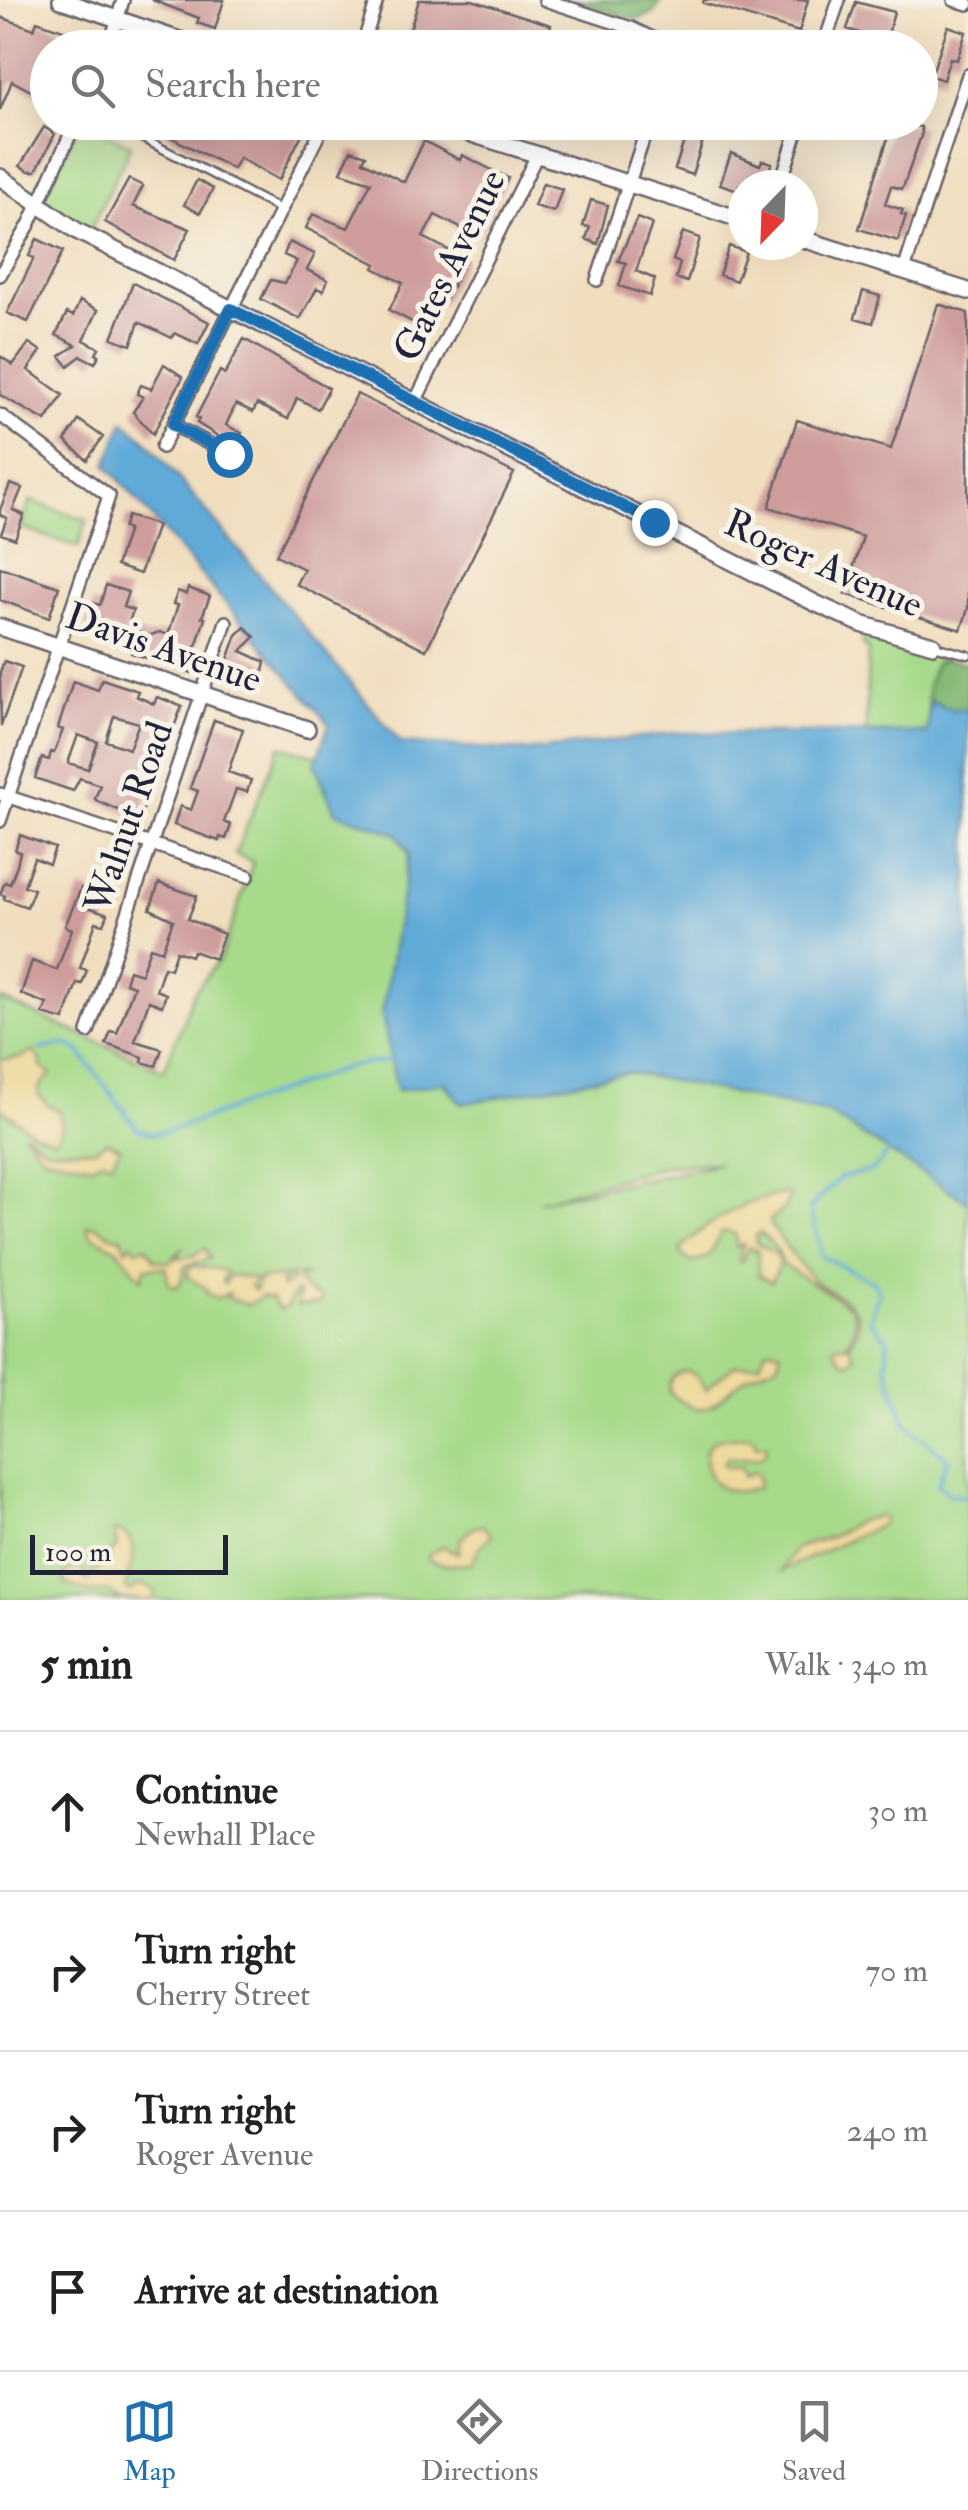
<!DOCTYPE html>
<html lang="en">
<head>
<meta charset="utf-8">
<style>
	:root { --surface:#fff; --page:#f6f6f6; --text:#222; --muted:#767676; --line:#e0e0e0; --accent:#1f6fb2 }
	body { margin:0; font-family:"IM FELL Double Pica",serif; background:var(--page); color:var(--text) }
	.compass { position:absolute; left:728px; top:170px; width:90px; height:90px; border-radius:50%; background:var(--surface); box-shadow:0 10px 40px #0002; rotate:203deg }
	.scale { position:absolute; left:30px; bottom:25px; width:198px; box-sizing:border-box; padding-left:10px; border:5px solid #22223b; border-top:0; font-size:28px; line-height:35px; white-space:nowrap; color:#22223b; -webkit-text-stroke:8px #f7f3e8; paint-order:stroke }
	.stop { position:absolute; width:30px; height:30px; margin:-22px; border:8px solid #1f6fb2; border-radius:50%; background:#fff }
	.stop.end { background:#1f6fb2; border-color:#fff; box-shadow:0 2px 10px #0008 }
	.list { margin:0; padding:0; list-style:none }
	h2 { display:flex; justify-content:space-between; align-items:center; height:130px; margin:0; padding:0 40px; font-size:42px }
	h2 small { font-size:32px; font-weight:400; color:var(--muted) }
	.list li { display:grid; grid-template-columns:65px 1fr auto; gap:30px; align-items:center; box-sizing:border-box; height:160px; padding:0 40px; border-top:2px solid var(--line) }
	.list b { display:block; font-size:38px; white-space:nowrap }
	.list p { margin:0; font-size:32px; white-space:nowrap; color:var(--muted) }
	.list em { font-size:32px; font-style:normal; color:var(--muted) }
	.icon { flex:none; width:55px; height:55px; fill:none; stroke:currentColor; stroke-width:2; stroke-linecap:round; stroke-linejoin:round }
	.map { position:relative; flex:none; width:968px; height:1600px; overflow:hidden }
	.search { position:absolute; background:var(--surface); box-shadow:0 10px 40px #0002; left:30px; right:30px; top:30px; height:110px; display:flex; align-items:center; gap:25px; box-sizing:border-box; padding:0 35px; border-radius:55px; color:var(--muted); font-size:38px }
	.sheet { height:770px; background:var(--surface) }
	nav { display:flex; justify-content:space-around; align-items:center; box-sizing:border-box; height:140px; border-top:2px solid var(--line); background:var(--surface); font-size:28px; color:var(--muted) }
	nav a { display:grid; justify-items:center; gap:5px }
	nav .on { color:var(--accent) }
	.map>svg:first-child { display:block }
	.green { fill:#a7da8a; stroke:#647e62; stroke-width:2.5; fill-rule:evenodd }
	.forest { fill:#85ba76; stroke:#546e58; stroke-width:2.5 }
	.sand { fill:#eeda9e; stroke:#887e6c; stroke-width:2.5 }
	.water { fill:#60aad8; stroke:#41668a; stroke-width:2.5 }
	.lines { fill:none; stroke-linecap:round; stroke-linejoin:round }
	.stream { stroke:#60aad8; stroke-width:4 }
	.building { fill:#ce9c9b; fill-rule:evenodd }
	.service-casing { stroke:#6a6469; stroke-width:11 }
	.minor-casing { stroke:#6a6469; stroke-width:16 }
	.tertiary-casing { stroke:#6a6469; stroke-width:20 }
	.service { stroke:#fff; stroke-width:6 }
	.minor { stroke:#fff; stroke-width:11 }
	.tertiary { stroke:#fff; stroke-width:15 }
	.route { stroke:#1f6fb2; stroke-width:12 }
	.labels { text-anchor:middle; stroke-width:10; stroke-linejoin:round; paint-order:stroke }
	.street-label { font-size:38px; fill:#22223b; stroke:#f7f3e8 }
</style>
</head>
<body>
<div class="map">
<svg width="968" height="1600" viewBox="0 0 968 1600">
	<rect width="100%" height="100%" fill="#f7f3e8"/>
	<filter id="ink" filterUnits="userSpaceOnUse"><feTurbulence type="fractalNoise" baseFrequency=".01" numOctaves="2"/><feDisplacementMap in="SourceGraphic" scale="20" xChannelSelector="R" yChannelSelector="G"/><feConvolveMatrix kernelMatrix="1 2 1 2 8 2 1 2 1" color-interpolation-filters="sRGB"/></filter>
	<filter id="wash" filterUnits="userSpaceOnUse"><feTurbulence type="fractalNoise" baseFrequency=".0048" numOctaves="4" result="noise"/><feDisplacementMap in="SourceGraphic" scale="40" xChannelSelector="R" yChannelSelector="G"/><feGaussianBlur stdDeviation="2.25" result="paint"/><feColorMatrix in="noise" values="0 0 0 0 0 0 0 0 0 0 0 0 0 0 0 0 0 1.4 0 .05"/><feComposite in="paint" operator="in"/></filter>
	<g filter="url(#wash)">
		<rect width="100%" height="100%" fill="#f1debf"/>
		<path class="green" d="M79,123H85L131,145L88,234L40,203Z
			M30,501L87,520L78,547L21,528Z
			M864,632L945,659L935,663L928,699V733H866L868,649L863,646Z
			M280,746L318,756L315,765L335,812L397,834L409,854L382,1014L462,1104L628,1072L827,1113L968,1202V1600H0V999L164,1071L193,994L221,957L253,862L235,854ZM718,1163L717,1164L538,1201L667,1165Z"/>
		<path class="forest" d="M571,0H660V3L653,14L636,20Z
			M945,659L968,663V709L953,710L928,699V685L935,663Z"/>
		<path class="sand" d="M33,1051L41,1061V1067L51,1074L40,1086L38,1094L48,1105L60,1111L62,1128L55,1140L33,1132L0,1108V1060L22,1057Z
			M23,1132L47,1149H95L106,1141L120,1147L112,1163L102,1160L91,1165L43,1156Z
			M787,1193L790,1196L785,1207L770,1221L771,1225C777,1235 806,1273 815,1281C839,1300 875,1306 849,1345L855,1357L848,1363L841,1360L834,1349L836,1345H846C854,1332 858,1322 851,1307L783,1265L777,1249L760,1233L756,1236V1243L777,1255L779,1265L771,1282L758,1275V1251L748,1247L742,1262L739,1260L743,1244L736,1247V1235L728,1231L721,1233C714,1247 711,1261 691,1262L682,1255L680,1249C712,1218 743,1201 787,1193Z
			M87,1225C102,1224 108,1239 122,1237L126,1249L132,1243L137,1250L146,1246L155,1260L170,1262L183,1247L177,1258L193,1256L205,1248L210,1259L185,1266L181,1283L176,1287L168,1283L166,1267L145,1268L142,1279L116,1248L91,1236Z
			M194,1266C206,1269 215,1266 226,1272L222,1281L224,1284L230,1275L255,1279L250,1286L255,1291L259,1279L288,1276L280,1282L282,1287L292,1281V1275L308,1276L299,1278L298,1281L308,1292L320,1297L322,1303L297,1306L299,1294L295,1292L287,1307L278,1309L272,1299L261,1297L248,1305L227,1298L229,1293L218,1298L207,1294V1289L187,1277L190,1267Z
			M772,1348L781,1352L778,1363C768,1368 757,1372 747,1377C718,1393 711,1429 670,1393C668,1380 676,1372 688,1371L699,1378L705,1390L733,1366L760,1363L765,1350Z
			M748,1435L755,1439L757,1445L767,1443L766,1453L758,1458H727L723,1464L726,1467H742L744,1476L754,1472L759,1476L758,1487C752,1489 740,1492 734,1491C707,1491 696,1449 715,1440C725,1436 738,1437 748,1435Z
			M879,1516L884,1519L881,1525L781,1571L796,1548L833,1536L859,1521Z
			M483,1526L492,1535L479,1548L471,1564L448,1565L429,1560L428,1555L442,1546L458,1553L460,1540L473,1527Z
			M117,1531C147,1541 127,1568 126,1589L132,1591L135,1586L146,1585L156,1592L152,1600L121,1599L107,1591L94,1593L65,1584L64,1576L73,1568L82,1569L85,1579L89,1581L90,1574L98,1571L100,1564L109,1563L110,1553L117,1546L114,1532Z"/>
		<path class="water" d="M124,421L148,442L401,743L527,751L676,733H927L930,701L953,710L968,709V1202L827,1113L628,1072L462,1104L445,1082L397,1091L382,1014L409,854L397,834L335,812L315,764L329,724L107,465Z"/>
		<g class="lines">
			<path class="stream" d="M40,1049L67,1044L78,1050L137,1128L151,1134L173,1130L348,1067L391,1060
				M889,1152L873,1170L840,1178L810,1208L823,1257L874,1282L879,1292L870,1320L888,1341L886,1366L906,1424L948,1459L938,1484L951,1495L968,1496"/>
		</g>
		<g id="blocks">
			<path class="building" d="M152,0H224L215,29L197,23L199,18Z
				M419,0H472L551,25L544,48H428L429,42L408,36Z
				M704,0H808L799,32L703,3Z
				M856,2L894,12L886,42L847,29Z
				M0,17L34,29L37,21L101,43L100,48H48V100L12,81L0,110Z
				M948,26L966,32L957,60L950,58L943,80L931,76Z
				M141,122H308L279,180L239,158L233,169Z
				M686,122H718L714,134L706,131L692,175L675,169L689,126Z
				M893,122L921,127L922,133L904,185L901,189L891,186L885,204L903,210L901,214L906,215L898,241L859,229Z
				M44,127L55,134L36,171H29L20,166Z
				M424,141L460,160L462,155L508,178L478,237L435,215L423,237L466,259L443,304L433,299L420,326L389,310L403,283L374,268L376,264L306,228L313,214L348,228L371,182L341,172L351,150L366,155L363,161L404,182Z
				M731,153L760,165L762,160L772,163L765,185H739L738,190L720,184Z
				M129,179L143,186L133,206L190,229L174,260L105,222Z
				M197,180L213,189L200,213L184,205Z
				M543,183L562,189L554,212L534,206Z
				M591,200L608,205L598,244L586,239L590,227L583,226Z
				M637,218L652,224L636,271L655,279L650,296L619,286L626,263L618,261Z
				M683,232L700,238L687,282L676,278L680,263L673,260Z
				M37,239L63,251L28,322L7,313L34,258L29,256Z
				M289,242L315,254L307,270L328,280L323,291L317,288L300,319L261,299L271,280L285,283L297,261L284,255Z
				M729,246L746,252L736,281L719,275Z
				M133,283L209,322L198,344L175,333L172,338L139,322L131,345L112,338Z
				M863,291L880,296L873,323L855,318Z
				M80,301L98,310L84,340L99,348L96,353L99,355L95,363L81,356L68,366L60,356L76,345L56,335L67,313L73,316Z
				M938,304L968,313V609L961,630L845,594L863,537L769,507L797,420L891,449Z
				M244,339L329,388L318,409L297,398L288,419L257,404L253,412L236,404L226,425L242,433L235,447L197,423L199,419L196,417L220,371L225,374Z
				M29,343L41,351L28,370L63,395L46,421L0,395V356L13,365Z
				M164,364L183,377L153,434L133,412L143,397L137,394L141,385L151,389Z
				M357,394L514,473L426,650L296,584L304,569L276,555Z
				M79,420L103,437L87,460L65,441Z
				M10,484L22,488L13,510L24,515L15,539L1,534L7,518L0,515V510Z
				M127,516L157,525L140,574L116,566L128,529L123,528Z
				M0,567L59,587L49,618L0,600Z
				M106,585L128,592L123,607L133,610L125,635L104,628L103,633L86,627L93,603L100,605Z
				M188,588L210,596L202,617L205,618L193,656L197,657L192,673L131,653L138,632L148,636L160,632L168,635L178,605L173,604L178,591L186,594Z
				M245,627L255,637L241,651L265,662L261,683L239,676L242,667L229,662L226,665L237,635Z
				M4,661L22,667L1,726L0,672Z
				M102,679L138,691L136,696L154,704L157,697L182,706L171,735L168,734L140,819L99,802L95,799L100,785L80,778L73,791L35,778L42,758L49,760L51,752L54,753L63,730L58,728L73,681L98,690ZM114,716L139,723L129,749L106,741ZM78,735L98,742L88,769L68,763Z
				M214,720L243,729L228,772L251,780L247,792L236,789L224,822L231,825L226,839L220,837L219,841L174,825L180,806L191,810L198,791L190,788Z
				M20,835L55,848L49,864L34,858L24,886L34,889L27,907L4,899L5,896L0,894L5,882L10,884L17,865L20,852L15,850Z
				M159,883L197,896L188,919L224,934L215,959L193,951L191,956L176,951L170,969L164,967L156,990L166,994L162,1006L149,1001L135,1041L162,1049L156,1066L142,1062L143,1057L106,1044L111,1031L117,1033L134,986L125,983L129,970L141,974L150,947L162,951L173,920L150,909Z
				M81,888L93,893L88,907L108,914L104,924L96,922L80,968L87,970L82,984L77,983L64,1020L43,1014L47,1004L21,994L32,961L57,970L72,929L65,926Z"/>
		</g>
	</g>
	<g filter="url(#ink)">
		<use href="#blocks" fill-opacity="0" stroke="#6a6469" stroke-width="2.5"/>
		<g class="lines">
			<defs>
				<path id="service" d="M111,122L281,210
					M934,646L968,655"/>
				<path id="minor" d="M545,0L631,28L673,48
					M954,0L968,4
					M109,48L123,0
					M362,48L377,0
					M823,48L839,0
					M780,185L800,122
					M904,270L968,75
					M0,275L29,225L76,122
					M597,280L649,122
					M415,402L537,155
					M0,415L109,496L0,821
					M173,425L229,454
					M162,447L325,122
					M0,794L248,876
					M88,1032L226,622"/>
				<path id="tertiary" d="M61,0L203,48
					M434,122L743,220
					M0,177L77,231L561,476L815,603L861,624L933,645
					M803,239L968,291
					M0,627L307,729"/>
			</defs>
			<use href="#service" class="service-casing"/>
			<use href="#minor" class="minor-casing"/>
			<use href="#tertiary" class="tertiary-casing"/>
			<use href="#service" class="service"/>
			<use href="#minor" class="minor"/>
			<use href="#tertiary" class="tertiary"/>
		</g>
	</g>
	<g class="lines" filter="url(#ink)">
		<path class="route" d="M229,454L173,425L231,309L654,522"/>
	</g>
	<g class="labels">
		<g class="street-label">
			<text transform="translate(449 265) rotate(-64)" y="13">Gates Avenue</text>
			<text transform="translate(824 563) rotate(24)" y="13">Roger Avenue</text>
			<text transform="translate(164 647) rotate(19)" y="13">Davis Avenue</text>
			<text transform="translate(128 817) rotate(-71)" y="13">Walnut Road</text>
		</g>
	</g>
</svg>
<svg class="compass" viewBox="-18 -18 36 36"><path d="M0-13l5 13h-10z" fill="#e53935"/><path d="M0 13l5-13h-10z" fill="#767676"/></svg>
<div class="scale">100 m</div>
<div class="stop" style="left:229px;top:454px"></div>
<div class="stop end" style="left:654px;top:522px"></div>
<div class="search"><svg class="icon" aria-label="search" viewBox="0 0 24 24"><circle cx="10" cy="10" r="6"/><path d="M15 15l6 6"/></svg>Search here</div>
</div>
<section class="sheet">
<h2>5 min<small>Walk · 340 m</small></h2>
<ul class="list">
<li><svg class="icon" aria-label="ahead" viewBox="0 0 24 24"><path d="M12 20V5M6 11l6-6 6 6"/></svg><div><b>Continue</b><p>Newhall Place</p></div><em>30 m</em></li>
<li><svg class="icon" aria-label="right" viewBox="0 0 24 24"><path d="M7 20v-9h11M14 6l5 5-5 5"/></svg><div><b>Turn right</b><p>Cherry Street</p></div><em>70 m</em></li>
<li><svg class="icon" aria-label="right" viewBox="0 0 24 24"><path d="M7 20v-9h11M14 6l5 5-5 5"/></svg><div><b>Turn right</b><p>Roger Avenue</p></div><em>240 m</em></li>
<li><svg class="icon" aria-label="arrive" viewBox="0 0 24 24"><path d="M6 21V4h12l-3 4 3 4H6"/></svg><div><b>Arrive at destination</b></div></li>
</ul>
</section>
<nav>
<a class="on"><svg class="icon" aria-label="map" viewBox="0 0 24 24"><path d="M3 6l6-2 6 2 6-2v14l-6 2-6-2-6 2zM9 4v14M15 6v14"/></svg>Map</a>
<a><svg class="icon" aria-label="directions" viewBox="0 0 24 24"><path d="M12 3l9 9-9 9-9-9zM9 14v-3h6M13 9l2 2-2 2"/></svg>Directions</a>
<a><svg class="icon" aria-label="saved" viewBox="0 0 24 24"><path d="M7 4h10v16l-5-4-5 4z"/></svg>Saved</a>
</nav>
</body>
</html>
